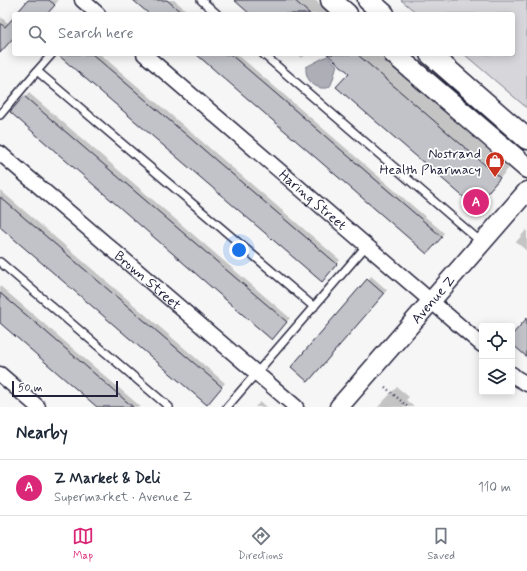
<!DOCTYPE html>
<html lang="en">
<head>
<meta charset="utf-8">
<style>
	:root { --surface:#fff; --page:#f2f2f3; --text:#1f2937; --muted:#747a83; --line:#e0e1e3; --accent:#db2777 }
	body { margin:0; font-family:Mynerve,sans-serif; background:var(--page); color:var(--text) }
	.controls { position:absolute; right:12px; bottom:12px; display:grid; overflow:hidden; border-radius:4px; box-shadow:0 2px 10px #0003 }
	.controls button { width:36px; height:36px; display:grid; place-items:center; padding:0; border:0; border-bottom:1px solid var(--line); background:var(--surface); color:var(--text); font:20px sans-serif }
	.scale { position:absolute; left:12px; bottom:10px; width:106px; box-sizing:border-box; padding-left:4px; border:2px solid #22223b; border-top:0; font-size:11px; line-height:14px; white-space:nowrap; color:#22223b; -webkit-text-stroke:3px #fff; paint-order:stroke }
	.you { position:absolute; left:239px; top:250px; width:14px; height:14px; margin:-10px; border:3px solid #fff; border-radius:50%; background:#1a73e8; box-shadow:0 0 0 6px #1a73e833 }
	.badge { display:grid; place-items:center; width:26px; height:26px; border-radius:50%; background:var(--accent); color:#fff; font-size:13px; font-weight:700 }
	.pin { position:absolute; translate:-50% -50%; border:2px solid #fff; box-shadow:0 1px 4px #0006 }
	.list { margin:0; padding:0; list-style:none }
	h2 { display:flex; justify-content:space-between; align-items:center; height:52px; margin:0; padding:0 16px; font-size:17px }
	h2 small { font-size:13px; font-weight:400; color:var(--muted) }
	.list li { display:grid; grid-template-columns:26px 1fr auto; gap:12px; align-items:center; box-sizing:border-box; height:56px; padding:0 16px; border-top:1px solid var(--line) }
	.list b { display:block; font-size:15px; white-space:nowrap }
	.list p { margin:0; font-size:13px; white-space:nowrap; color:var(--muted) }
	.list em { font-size:13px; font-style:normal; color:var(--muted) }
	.icon { flex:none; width:22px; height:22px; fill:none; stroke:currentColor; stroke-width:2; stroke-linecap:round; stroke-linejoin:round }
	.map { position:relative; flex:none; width:527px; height:407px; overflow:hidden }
	.search { position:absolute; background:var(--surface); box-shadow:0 2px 10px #0003; left:12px; right:12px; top:12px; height:44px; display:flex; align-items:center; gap:10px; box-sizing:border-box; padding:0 14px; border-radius:4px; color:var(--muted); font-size:15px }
	.sheet { height:108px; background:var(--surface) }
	nav { display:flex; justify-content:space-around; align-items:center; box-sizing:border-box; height:56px; border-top:1px solid var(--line); background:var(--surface); font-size:11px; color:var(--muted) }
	nav a { display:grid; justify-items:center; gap:2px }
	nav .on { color:var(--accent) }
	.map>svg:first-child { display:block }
	.green { fill:#d7d7db; stroke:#7c7c8b }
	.water { fill:#aeaeb7; stroke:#767685 }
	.shadow { fill:#0003 }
	.building { fill:#c2c2c9; stroke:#22223b }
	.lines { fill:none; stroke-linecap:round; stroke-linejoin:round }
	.service-casing { stroke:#22223b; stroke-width:10 }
	.minor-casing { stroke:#22223b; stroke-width:17 }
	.tertiary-casing { stroke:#22223b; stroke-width:21 }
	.secondary-casing { stroke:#22223b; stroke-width:23 }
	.path { stroke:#22223b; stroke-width:2.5; stroke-dasharray:1 3; stroke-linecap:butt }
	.service { stroke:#fff; stroke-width:7 }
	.minor { stroke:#fff; stroke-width:14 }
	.tertiary { stroke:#fff; stroke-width:18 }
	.secondary { stroke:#fff; stroke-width:20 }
	.labels { text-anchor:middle; stroke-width:3.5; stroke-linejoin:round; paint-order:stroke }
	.poi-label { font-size:14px; fill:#22223b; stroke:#fff; text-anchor:end }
	.street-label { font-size:14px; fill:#22223b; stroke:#fff }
</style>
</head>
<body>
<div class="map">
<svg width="527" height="407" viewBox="0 0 527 407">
	<rect width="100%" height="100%" fill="#f6f6f7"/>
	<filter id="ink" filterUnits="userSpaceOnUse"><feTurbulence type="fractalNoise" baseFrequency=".025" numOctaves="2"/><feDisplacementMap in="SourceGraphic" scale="8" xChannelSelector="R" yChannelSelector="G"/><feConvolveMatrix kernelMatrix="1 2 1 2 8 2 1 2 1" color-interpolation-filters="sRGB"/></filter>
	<g filter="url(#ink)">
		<path class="green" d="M401,0H527V108L464,54H513V14H418Z"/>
		<path class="water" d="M327,56L337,65C335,70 333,82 330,86C328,89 324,88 321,88C311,86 305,77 306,67Z"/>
		<path class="shadow" d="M30,0H57L58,1L47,14H18Z
			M134,0H174L191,14H150Z
			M235,0H315L332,14H251Z
			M1,17L9,24L14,18V36L0,52Z
			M62,54H100L340,260L325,277Z
			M197,54H237L444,233L431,249Z
			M298,54H306L302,58Z
			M329,54H378L509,168L484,196Z
			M29,93L290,318L276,335L12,112Z
			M0,190L225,383L210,400L0,226Z
			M527,229V251L516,242Z
			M371,276L387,290L311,377L368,280Z
			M0,286L141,407H98L0,322Z
			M397,387L409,397L406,400L414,407H378Z
			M260,402L266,407H255Z"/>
		<path class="building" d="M28,0H49L55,5L47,14H16Z
			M133,0H167L183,14H149Z
			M234,0H294L310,14H250Z
			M14,17V37L0,53V23L5,27Z
			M57,54H92L337,264L322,282Z
			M196,54H230L442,237L427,254Z
			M327,54H357L500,178L475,207L336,87L349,73Z
			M24,96L287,322L272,340L10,112Z
			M0,197L222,387L207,405L0,227Z
			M367,279L384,294L308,382L291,367Z
			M0,293L37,324L133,407H97L68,382L0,323Z
			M527,318V357L512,344V335Z"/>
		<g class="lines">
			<defs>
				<path id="service" d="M201,0L217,14
					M52,54L37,71L314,307
					M263,54L481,242
					M0,115L37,71
					M0,262L169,407
					M227,407L367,245"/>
				<g id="minor">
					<path d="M82,0L98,14"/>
					<path id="s1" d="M144,54L482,345"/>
					<path id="s2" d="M0,153L296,407"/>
					<path d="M0,374L38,407"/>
					<path d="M512,374L515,377L527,384"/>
				</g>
				<g id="tertiary">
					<path id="s3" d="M339,407L527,191"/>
				</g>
				<path id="secondary" d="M331,0L347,14
					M368,0L384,14
					M394,54L527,168
					M430,54L527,139"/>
			</defs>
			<use href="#service" class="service-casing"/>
			<use href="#minor" class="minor-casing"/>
			<use href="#tertiary" class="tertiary-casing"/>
			<use href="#secondary" class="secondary-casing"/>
			<path class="path" d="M385,387L408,407"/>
			<use href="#service" class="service"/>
			<use href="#minor" class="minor"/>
			<use href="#tertiary" class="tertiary"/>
			<use href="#secondary" class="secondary"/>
		</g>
	</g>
	<defs>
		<symbol id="shop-pin" viewBox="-11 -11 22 30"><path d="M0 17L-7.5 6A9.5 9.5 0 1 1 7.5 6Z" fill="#c8321e" stroke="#fff"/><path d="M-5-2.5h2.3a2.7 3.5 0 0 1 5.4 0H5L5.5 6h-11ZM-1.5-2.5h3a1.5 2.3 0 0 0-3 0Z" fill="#fff"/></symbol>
	</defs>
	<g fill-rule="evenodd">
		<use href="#shop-pin" x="484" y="150" width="22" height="30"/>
	</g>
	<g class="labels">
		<g class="poi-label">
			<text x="481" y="158">Nostrand<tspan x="481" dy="16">Health Pharmacy</tspan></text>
		</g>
		<g class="street-label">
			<text dy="5" stroke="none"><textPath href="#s1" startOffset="223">Haring Street</textPath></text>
			<text dy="5" stroke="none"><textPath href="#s2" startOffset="195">Brown Street</textPath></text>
			<text dy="5" stroke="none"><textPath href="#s3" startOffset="143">Avenue Z</textPath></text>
		</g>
	</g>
</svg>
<div class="controls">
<button><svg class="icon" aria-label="locate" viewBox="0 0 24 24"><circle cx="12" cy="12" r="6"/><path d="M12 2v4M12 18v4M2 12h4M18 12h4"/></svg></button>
<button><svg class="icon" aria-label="layers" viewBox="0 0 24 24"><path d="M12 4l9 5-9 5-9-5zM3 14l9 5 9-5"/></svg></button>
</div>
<div class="scale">50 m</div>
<div class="you"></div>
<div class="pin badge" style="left:476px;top:202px">A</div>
<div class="search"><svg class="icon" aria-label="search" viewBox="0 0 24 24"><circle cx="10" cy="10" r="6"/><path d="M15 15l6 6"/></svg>Search here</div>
</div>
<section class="sheet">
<h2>Nearby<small></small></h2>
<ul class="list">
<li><span class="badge">A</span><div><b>Z Market &amp; Deli</b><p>Supermarket · Avenue Z</p></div><em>110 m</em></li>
</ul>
</section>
<nav>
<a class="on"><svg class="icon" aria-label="map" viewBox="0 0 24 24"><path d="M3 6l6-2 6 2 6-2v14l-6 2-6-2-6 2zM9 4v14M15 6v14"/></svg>Map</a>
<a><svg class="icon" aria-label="directions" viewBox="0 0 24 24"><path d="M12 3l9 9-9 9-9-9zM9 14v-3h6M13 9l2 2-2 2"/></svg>Directions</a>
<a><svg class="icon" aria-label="saved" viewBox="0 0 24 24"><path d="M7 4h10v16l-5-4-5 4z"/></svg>Saved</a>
</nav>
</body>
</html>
